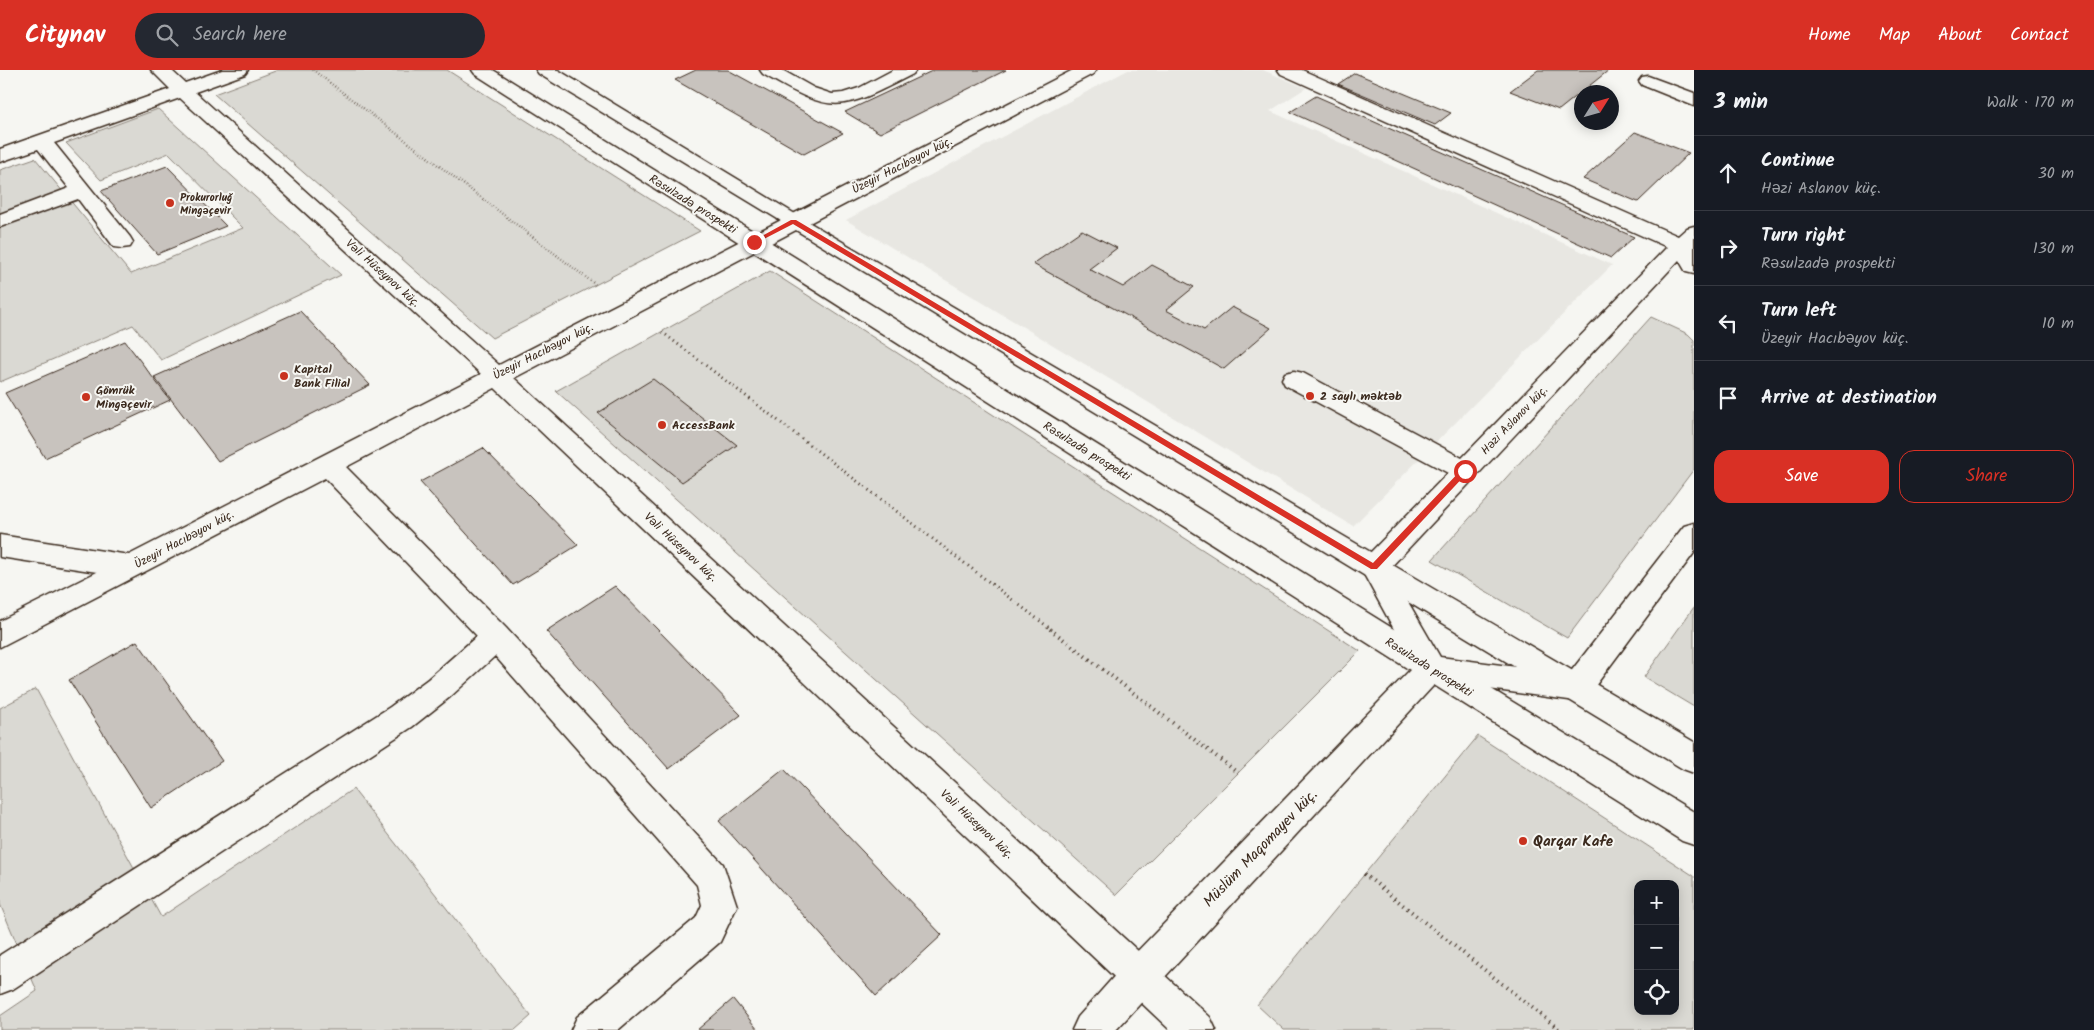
<!DOCTYPE html>
<html lang="en">
<head>
<meta charset="utf-8">
<style>
	:root { --surface:#171b24; --page:#242831; --text:#f1f3f6; --muted:#9ea1a6; --line:#363941; --accent:#d93025 }
	body { margin:0; font-family:Kalam,sans-serif; background:var(--page); color:var(--text) }
	.controls { position:absolute; right:15px; bottom:15px; display:grid; overflow:hidden; border-radius:10px; box-shadow:0 2px 12px #0003 }
	.controls button { width:45px; height:45px; display:grid; place-items:center; padding:0; border:0; border-bottom:1px solid var(--line); background:var(--surface); color:var(--text); font:25px sans-serif }
	.compass { position:absolute; left:1574px; top:15px; width:45px; height:45px; border-radius:50%; background:var(--surface); box-shadow:0 2px 12px #0003; rotate:53deg }
	.stop { position:absolute; width:15px; height:15px; margin:-11px; border:4px solid #d93025; border-radius:50%; background:#fff }
	.stop.end { background:#d93025; border-color:#fff; box-shadow:0 1px 5px #0008 }
	.list { margin:0; padding:0; list-style:none }
	h2 { display:flex; justify-content:space-between; align-items:center; height:65px; margin:0; padding:0 20px; font-size:21px }
	h2 small { font-size:16px; font-weight:400; color:var(--muted) }
	.list li { display:grid; grid-template-columns:32px 1fr auto; gap:15px; align-items:center; box-sizing:border-box; height:75px; padding:0 20px; border-top:1px solid var(--line) }
	.list b { display:block; font-size:19px; white-space:nowrap }
	.list p { margin:0; font-size:16px; white-space:nowrap; color:var(--muted) }
	.list em { font-size:16px; font-style:normal; color:var(--muted) }
	.actions { display:flex; gap:10px; padding:15px 20px }
	.actions a { flex:1; padding:11px 0; border:1px solid var(--accent); border-radius:15px; text-align:center; font-size:18px; color:var(--accent) }
	.actions .main { background:var(--accent); color:#fff }
	.icon { flex:none; width:28px; height:28px; fill:none; stroke:currentColor; stroke-width:2; stroke-linecap:round; stroke-linejoin:round }
	.map { position:relative; flex:none; width:1694px; height:960px; overflow:hidden }
	header { display:flex; align-items:center; gap:30px; box-sizing:border-box; height:70px; padding:0 25px; background:var(--accent); color:#fff }
	header strong { font-size:24px }
	nav { display:flex; gap:28px; margin-inline-start:auto; font-size:18px }
	.search { width:350px; height:45px; background:var(--page); display:flex; align-items:center; gap:12px; box-sizing:border-box; padding:0 18px; border-radius:28px; color:var(--muted); font-size:19px }
	main { display:flex }
	aside { flex:1; background:var(--surface) }
	.map>svg:first-child { display:block }
	.built { fill:#e8e7e2 }
	.green { fill:#dad9d3; stroke:#8a8278; fill-rule:evenodd }
	.building { fill:#c8c3be; stroke:#3b2a1e }
	.lines { fill:none; stroke-linecap:round; stroke-linejoin:round }
	.minor-casing { stroke:#3b2a1e; stroke-width:3 }
	.major-casing { stroke:#3b2a1e; stroke-width:3 }
	.path-far2 { stroke:#3b2a1e; stroke-width:2.5; stroke-dasharray:0.5 2.5; stroke-linecap:butt }
	.path-far1 { stroke:#3b2a1e; stroke-width:3; stroke-dasharray:1 4; stroke-linecap:butt }
	.path { stroke:#3b2a1e; stroke-width:4; stroke-dasharray:1 4.5; stroke-linecap:butt }
	.minor { fill:#f6f6f2; fill-rule:evenodd }
	.major { fill:#f6f6f2; fill-rule:evenodd }
	.route { fill:#d93025 }
	.poi-dot { fill:#c8321e; stroke:#f6f6f2; stroke-width:2 }
	.labels { text-anchor:middle; stroke-width:4; stroke-linejoin:round; paint-order:stroke }
	.far-poi-label { font-size:11px; font-weight:bold; fill:#3b2a1e; stroke:#f6f6f2; text-anchor:start }
	.street-label { font-size:12px; fill:#3b2a1e; stroke:#f6f6f2 }
	.poi-label { font-size:12px; font-weight:bold; fill:#3b2a1e; stroke:#f6f6f2; text-anchor:start }
	.near-poi-label { font-size:15px; font-weight:bold; fill:#3b2a1e; stroke:#f6f6f2; text-anchor:start }
	.near-street-label { font-size:15px; fill:#3b2a1e; stroke:#f6f6f2 }
</style>
</head>
<body>
<header>
<strong>Citynav</strong>
<div class="search"><svg class="icon" aria-label="search" viewBox="0 0 24 24"><circle cx="10" cy="10" r="6"/><path d="M15 15l6 6"/></svg>Search here</div>
<nav><a>Home</a><a>Map</a><a>About</a><a>Contact</a></nav>
</header>
<main>
<div class="map">
<svg width="1694" height="960" viewBox="0 0 1694 960">
	<rect width="100%" height="100%" fill="#f6f6f2"/>
	<filter id="ink" filterUnits="userSpaceOnUse"><feTurbulence type="fractalNoise" baseFrequency=".02" numOctaves="2"/><feDisplacementMap in="SourceGraphic" scale="10" xChannelSelector="R" yChannelSelector="G"/><feConvolveMatrix kernelMatrix="1 2 1 2 8 2 1 2 1" color-interpolation-filters="sRGB"/></filter>
	<g filter="url(#ink)">
		<path class="built" d="M1128,0H1263L1306,18L1270,41L1612,195L1353,456L846,150Z"/>
		<path class="green" d="M278,0H447L700,161L492,268L214,24Z
			M158,39L341,205L161,290L133,255L0,312V100L35,88L131,204L243,158L169,83L101,110L66,73Z
			M770,201L1360,581L1116,825L556,321Z
			M1651,247L1688,264L1694,270V399L1567,568L1432,490Z
			M1694,537V637L1644,607Z
			M36,619L161,847L353,719L531,946L515,960H0V946L37,921L0,834V638Z
			M1478,666L1694,806V960H1284L1257,935ZM1638,814H1675V941H1638Z"/>
		<path class="building" d="M696,0H728L843,63L804,84L675,10Z
			M934,0H1006L880,63L845,42Z
			M1538,0H1609L1559,40L1510,21Z
			M1355,3L1451,43L1435,55L1338,14Z
			M1316,26L1634,167L1611,188L1290,42Z
			M1635,62L1689,83L1638,132L1583,109Z
			M167,96L226,156L157,184L101,121Z
			M1082,160L1117,178L1089,199L1123,217L1152,195L1194,217L1166,240L1204,260L1232,237L1271,258L1224,299L1033,194Z
			M300,241L370,315L218,391L154,307Z
			M125,271L170,330L45,388L5,323Z
			M653,309L737,375L682,412L598,343Z
			M483,378L578,475L513,515L420,412Z
			M615,516L741,645L669,699L546,561Z
			M137,571L222,691L151,738L69,610Z
			M784,699L942,865L876,926L719,751Z
			M733,929L758,960H697Z"/>
		<g class="lines">
			<defs>
				<path id="minor" d="M151,0H171L185,13L222,0H248L245,4L195,22L499,295L1073,0H1096L1093,4L514,308L1210,947L1216,960H1170L495,318L346,397L506,558L723,794L737,836L720,872L618,960H571L577,947L696,848L702,835L697,815L495,586L450,627L412,657L13,919L0,924V885L390,637L428,609L477,566L325,408L0,577V551L97,502L0,487V465L129,485L481,304L180,28L54,73L130,167L133,172L130,177L122,178L114,177L78,129L0,157V144L69,118L38,79L0,92V79L170,19Z
					M760,0H782L814,18L832,24L843,23L859,18L893,0H916L913,4C841,41 835,46 763,4Z
					M1278,0H1302L1678,166L1687,158L1694,156V204L1686,202L1679,190L1389,499L1440,587L1569,604L1684,456L1694,453V483L1587,627L1576,631L1431,611L1420,607L1360,497L1364,489L1448,403L1285,315L1282,309L1285,303L1294,301L1303,303L1462,388L1667,177L1281,4Z
					M1648,6L1694,23V36L1642,15L1639,11L1642,7Z"/>
				<path id="major" d="M472,0H493L1442,589L1694,742V775L1682,771L1434,615L1116,960H1072L1078,947L1126,893L1410,600L475,4Z
					M536,0H558L800,147L1694,672V703L1683,699L539,4Z"/>
			</defs>
			<use href="#minor" class="minor-casing"/>
			<use href="#major" class="major-casing"/>
			<path class="path-far2" d="M313,0L596,215"/>
			<path class="path-far1" d="M662,262L1052,560"/>
			<path class="path" d="M1050,559L1238,703
				M1364,804L1560,960"/>
			<use href="#minor" class="minor"/>
			<use href="#major" class="major"/>
		</g>
	</g>
	<path class="route" d="M791,150H796L1373,493L1462,399L1469,401L1377,499H1371L793,154L756,173L751,172Z"/>
	<g class="poi-dot">
		<circle cx="170" cy="133" r="5"/>
		<circle cx="284" cy="306" r="5"/>
		<circle cx="1310" cy="326" r="5"/>
		<circle cx="86" cy="327" r="5"/>
		<circle cx="662" cy="355" r="5"/>
		<circle cx="1523" cy="771" r="5"/>
	</g>
	<g class="labels">
		<g class="far-poi-label">
			<text x="180" y="131">Prokurorluğ<tspan x="180" dy="13">Mingəçevir</tspan></text>
		</g>
		<g class="street-label">
			<text transform="translate(902 95) rotate(-27)" y="4">Üzeyir Hacıbəyov küç.</text>
			<text transform="translate(693 134) rotate(32)" y="4">Rəsulzadə prospekti</text>
			<text transform="translate(383 203) rotate(42)" y="4">Vəli Hüseynov küç.</text>
			<text transform="translate(543 281) rotate(-27)" y="4">Üzeyir Hacıbəyov küç.</text>
			<text transform="translate(1514 350) rotate(-46)" y="4">Həzi Aslanov küç.</text>
			<text transform="translate(1087 381) rotate(32)" y="4">Rəsulzadə prospekti</text>
			<text transform="translate(184 469) rotate(-28)" y="4">Üzeyir Hacıbəyov küç.</text>
			<text transform="translate(681 477) rotate(43)" y="4">Vəli Hüseynov küç.</text>
			<text transform="translate(1429 597) rotate(32)" y="4">Rəsulzadə prospekti</text>
			<text transform="translate(977 754) rotate(43)" y="4">Vəli Hüseynov küç.</text>
		</g>
		<g class="poi-label">
			<text x="294" y="303">Kapital<tspan x="294" dy="14">Bank Filial</tspan></text>
			<text x="96" y="324">Gömrük<tspan x="96" dy="14">Mingəçevir</tspan></text>
			<text x="1320" y="330">2 saylı məktəb</text>
			<text x="672" y="359">AccessBank</text>
		</g>
		<g class="near-poi-label">
			<text x="1533" y="776">Qarqar Kafe</text>
		</g>
		<g class="near-street-label">
			<text transform="translate(1260 778) rotate(-46)" y="5">Müslüm Maqomayev küç.</text>
		</g>
	</g>
</svg>
<div class="controls">
<button>+</button>
<button>−</button>
<button><svg class="icon" aria-label="locate" viewBox="0 0 24 24"><circle cx="12" cy="12" r="6"/><path d="M12 2v4M12 18v4M2 12h4M18 12h4"/></svg></button>
</div>
<svg class="compass" viewBox="-18 -18 36 36"><path d="M0-13l5 13h-10z" fill="#e53935"/><path d="M0 13l5-13h-10z" fill="#9ea1a6"/></svg>
<div class="stop" style="left:1465px;top:401px"></div>
<div class="stop end" style="left:754px;top:172px"></div>
</div>
<aside>
<h2>3 min<small>Walk · 170 m</small></h2>
<ul class="list">
<li><svg class="icon" aria-label="ahead" viewBox="0 0 24 24"><path d="M12 20V5M6 11l6-6 6 6"/></svg><div><b>Continue</b><p>Həzi Aslanov küç.</p></div><em>30 m</em></li>
<li><svg class="icon" aria-label="right" viewBox="0 0 24 24"><path d="M7 20v-9h11M14 6l5 5-5 5"/></svg><div><b>Turn right</b><p>Rəsulzadə prospekti</p></div><em>130 m</em></li>
<li><svg class="icon" aria-label="left" viewBox="0 0 24 24"><path d="M17 20v-9H6M10 6l-5 5 5 5"/></svg><div><b>Turn left</b><p>Üzeyir Hacıbəyov küç.</p></div><em>10 m</em></li>
<li><svg class="icon" aria-label="arrive" viewBox="0 0 24 24"><path d="M6 21V4h12l-3 4 3 4H6"/></svg><div><b>Arrive at destination</b></div></li>
</ul>
<div class="actions"><a class="main">Save</a><a>Share</a></div>
</aside>
</main>
</body>
</html>
